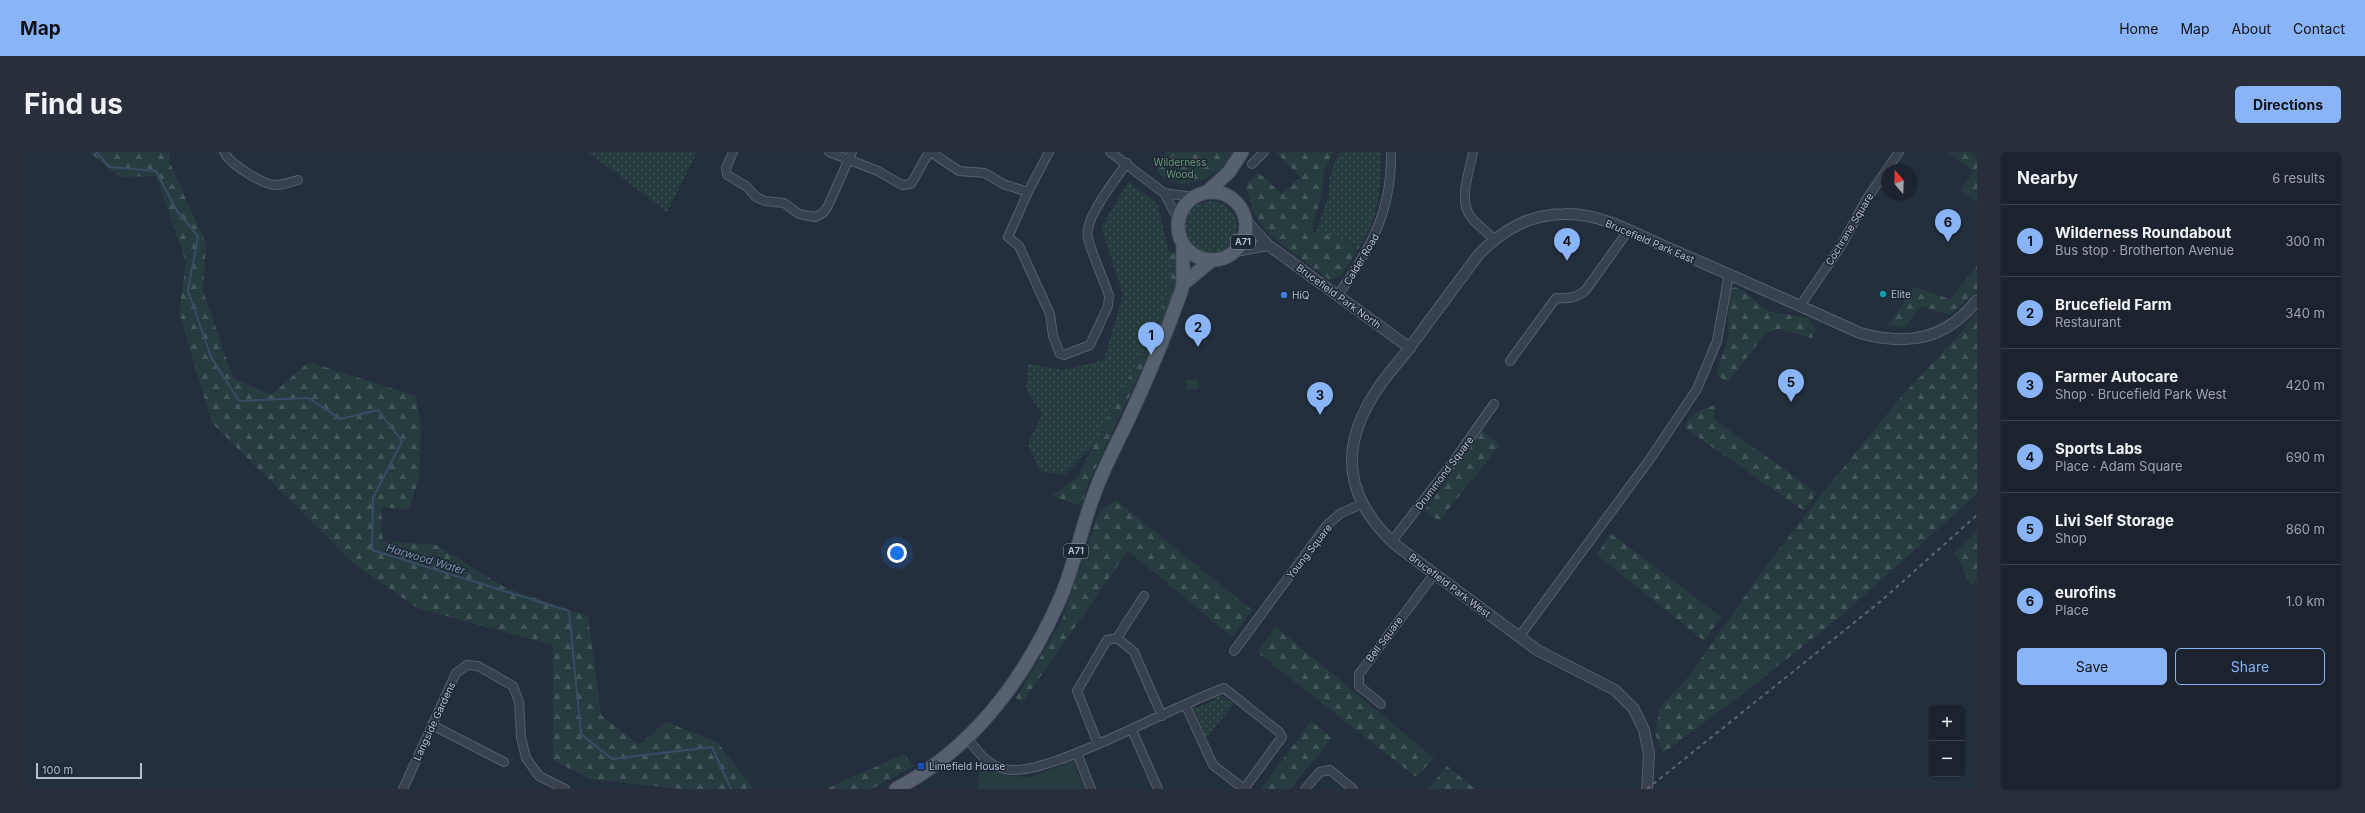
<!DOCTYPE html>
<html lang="en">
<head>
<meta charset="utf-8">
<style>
	:root { --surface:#1b232e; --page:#282f3a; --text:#f1f3f6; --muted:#a0a4aa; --line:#39404a; --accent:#8ab4f8 }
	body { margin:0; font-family:Inter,sans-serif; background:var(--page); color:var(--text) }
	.controls { position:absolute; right:12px; bottom:12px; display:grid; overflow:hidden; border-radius:6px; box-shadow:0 1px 3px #0004 }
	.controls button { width:36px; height:36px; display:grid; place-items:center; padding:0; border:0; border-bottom:1px solid var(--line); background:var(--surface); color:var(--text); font:20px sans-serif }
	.compass { position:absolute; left:1857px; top:12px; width:36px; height:36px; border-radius:50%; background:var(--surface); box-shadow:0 1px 3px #0004; rotate:341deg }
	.scale { position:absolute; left:12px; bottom:10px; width:106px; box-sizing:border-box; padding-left:4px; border:2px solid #b4bcc9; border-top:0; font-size:11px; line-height:14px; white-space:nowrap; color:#b4bcc9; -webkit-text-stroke:3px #1d2633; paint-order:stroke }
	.you { position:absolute; left:873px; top:401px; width:14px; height:14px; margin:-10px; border:3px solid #fff; border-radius:50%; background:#1a73e8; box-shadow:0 0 0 6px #1a73e833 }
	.badge { display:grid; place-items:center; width:26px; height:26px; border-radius:50%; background:var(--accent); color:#111; font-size:13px; font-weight:700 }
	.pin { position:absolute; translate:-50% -33px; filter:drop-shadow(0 1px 2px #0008) }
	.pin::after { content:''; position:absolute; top:21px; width:14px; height:12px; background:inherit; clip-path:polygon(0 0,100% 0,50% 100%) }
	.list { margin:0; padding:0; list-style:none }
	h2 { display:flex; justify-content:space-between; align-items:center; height:52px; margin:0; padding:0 16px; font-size:17px }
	h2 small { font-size:13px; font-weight:400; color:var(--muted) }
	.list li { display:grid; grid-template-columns:26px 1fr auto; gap:12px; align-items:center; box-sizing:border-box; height:72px; padding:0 16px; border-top:1px solid var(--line) }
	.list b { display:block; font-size:15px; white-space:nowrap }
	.list p { margin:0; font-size:13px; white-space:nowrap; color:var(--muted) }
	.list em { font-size:13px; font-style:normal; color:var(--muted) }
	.actions { display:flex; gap:8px; padding:12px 16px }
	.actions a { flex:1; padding:9px 0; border:1px solid var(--accent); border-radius:6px; text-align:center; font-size:14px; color:var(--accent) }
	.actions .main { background:var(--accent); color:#111 }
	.map { position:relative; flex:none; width:1953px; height:637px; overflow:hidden; border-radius:6px }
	header { display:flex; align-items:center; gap:24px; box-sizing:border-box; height:56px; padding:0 20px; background:var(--accent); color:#111 }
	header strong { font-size:19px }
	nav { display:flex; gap:22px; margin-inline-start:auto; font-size:14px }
	.intro { display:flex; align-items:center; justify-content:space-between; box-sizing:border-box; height:96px; padding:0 24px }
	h1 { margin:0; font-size:28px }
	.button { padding:10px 18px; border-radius:6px; background:var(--accent); color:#111; font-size:14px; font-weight:700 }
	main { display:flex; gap:24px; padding:0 24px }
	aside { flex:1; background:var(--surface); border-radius:6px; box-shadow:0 1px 3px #0004 }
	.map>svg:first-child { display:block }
	.grass { fill:url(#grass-dots) }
	.forest { fill:url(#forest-firs) }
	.green { fill:#263c3f }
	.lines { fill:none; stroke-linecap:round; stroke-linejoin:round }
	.stream { stroke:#394c67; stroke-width:2 }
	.minor-casing { stroke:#565f6c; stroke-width:10 }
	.tertiary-casing { stroke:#565f6c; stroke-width:12 }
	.primary-casing { stroke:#414a57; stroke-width:15 }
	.minor { stroke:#38414e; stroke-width:8 }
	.tertiary { stroke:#38414e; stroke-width:10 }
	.primary { stroke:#56606e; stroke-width:13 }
	.rail { stroke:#5a6575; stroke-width:2; stroke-dasharray:4 4; stroke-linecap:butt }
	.culture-dot { fill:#0f9aa8; stroke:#1d2633; stroke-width:1.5 }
	.shop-dot { fill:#3f7fe0; stroke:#1d2633; stroke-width:1.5 }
	.transit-dot { fill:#1a4fb4; stroke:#1d2633; stroke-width:1.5 }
	.labels { text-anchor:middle; stroke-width:3; stroke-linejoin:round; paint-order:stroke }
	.shield { fill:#1d2633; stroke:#878f9c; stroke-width:1 }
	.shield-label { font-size:9px; font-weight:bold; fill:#b4bcc9 }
	.park-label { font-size:10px; fill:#6b9a76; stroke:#1d2633 }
	.street-label { font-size:10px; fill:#b4bcc9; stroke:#1d2633 }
	.poi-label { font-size:10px; fill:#b4bcc9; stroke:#1d2633; text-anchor:start }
	.water-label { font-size:11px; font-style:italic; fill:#7c92b1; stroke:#1d2633 }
</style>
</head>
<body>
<header>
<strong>Map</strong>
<nav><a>Home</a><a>Map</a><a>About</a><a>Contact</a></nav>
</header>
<div class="intro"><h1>Find us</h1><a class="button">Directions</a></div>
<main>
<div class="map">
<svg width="1953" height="637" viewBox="0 0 1953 637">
	<defs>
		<pattern id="grass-dots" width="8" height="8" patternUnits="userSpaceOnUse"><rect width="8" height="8" fill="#263c3f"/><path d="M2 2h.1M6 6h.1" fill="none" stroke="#435659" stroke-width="1.8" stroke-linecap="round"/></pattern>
		<pattern id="forest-firs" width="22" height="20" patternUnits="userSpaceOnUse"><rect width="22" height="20" fill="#263c3f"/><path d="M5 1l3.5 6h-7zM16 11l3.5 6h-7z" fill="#435659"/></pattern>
	</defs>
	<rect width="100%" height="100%" fill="#242f3e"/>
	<path class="grass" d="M564,0H673L643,60Z
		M1316,0H1357C1357,35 1356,64 1336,94L1324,88L1291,83L1305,43V28L1311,9Z
		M1105,29L1134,53L1149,119L1137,163L1070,293L1040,323L1016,319L1004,292L1018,262L1002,238L1004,212L1039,218L1080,208L1099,142L1077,75Z
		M1161 75a26 26 0 1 1 52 0a26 26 0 1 1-52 0Z
		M1191,544L1200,545L1210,552L1182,586L1172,560L1168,558L1170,554L1173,556L1191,548Z"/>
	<path class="forest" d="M65,0H146L145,9L182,92L179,139L209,226L247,243L285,210L392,244L397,278L395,326L385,358L357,355L359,389L412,393L482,436L564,464L577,563L615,593L642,570L693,590L730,637H656L566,627L529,608V493L393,456L329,411L188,271L155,160L162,110L132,24L96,25Z
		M1142,0H1209L1199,16L1177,29L1155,32L1132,21Z
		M1252,0H1309L1300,20L1297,45L1288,76L1291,83L1300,81L1336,94L1317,124L1306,128L1249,86L1238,74L1229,59L1222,33L1234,20L1258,42L1276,25Z
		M1923,0H1953V51L1937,38L1950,19Z
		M1144,99L1155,101L1154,124L1143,164L1064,332L1057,354L1028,344L1054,324L1137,163L1149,119Z
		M1953,114V139L1926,163L1897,154L1880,176L1864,173L1890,135L1926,147Z
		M1711,135L1720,139L1743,159L1784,166L1792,177L1788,186L1754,177L1741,182L1704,230L1692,223L1704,186L1705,138Z
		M1953,160V342L1817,464L1721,540L1639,601L1631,582L1636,555L1665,524L1742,414L1797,343L1877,245L1936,182Z
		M1691,253L1690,267L1793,341L1780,359L1661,276C1663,261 1679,257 1691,253Z
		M1458,279L1476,293L1415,369L1400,359Z
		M1092,348L1228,458L1208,485L1104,399L998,551L992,546L1038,468L1074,363L1079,356Z
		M1953,378V430L1947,434L1931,401Z
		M1586,381L1697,465L1680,489L1573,403Z
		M1252,475L1410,606L1392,625L1233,500Z
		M1287,569L1308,586L1266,637H1237Z
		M880,602L890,614L848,637H802Z
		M1423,614L1451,637H1404Z"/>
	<path class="green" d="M1174,227L1175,237L1163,238L1162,228Z
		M1049,608L1061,637H953L956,610L985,624L1008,625Z"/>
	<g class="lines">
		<path class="stream" d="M72,0L86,15L132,19L153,59L174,84L164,139L187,205L215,249L285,246L316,267L354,258L378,289L349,346L348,398L545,459L557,582L588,607L688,595L707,637"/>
		<defs>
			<path id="minor" d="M200,0C206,12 239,33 252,33C259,33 267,30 274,28
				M709,0L702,16L703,23L722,34L732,45L741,49L760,51L775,62L791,65L799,61L804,54L828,0
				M805,0L854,19L878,33L887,32L905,0
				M907,0L935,19L961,21L979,32L1004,40
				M1025,0L1004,40L984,85L995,94L1026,162L1029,184L1036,202L1040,203L1066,193L1084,154L1085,144C1079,125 1069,106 1064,86C1059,67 1092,27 1103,11
				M1086,0L1140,41L1154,67
				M1449,0C1446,17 1435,46 1445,62C1450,71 1463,80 1470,87
				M1228,12L1240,0
				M1140,41L1169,45
				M1314,143C1347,96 1368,59 1367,0
				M1776,154L1817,94L1842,48L1875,0
				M1486,209L1532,146C1544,147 1551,146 1561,139L1604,79
				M1368,389L1429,310L1470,252
				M1495,485L1626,307L1673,237L1693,189L1705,122
				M1093,486L1120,444
				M1210,499L1303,373L1317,361L1338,352
				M1357,552L1335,534V522L1411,421
				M408,573L480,610
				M1108,578L1134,637
				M944,587C956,603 966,616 987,618C1005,619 1021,612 1037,607C1093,587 1145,557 1200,536L1255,580L1258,585L1220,637L1189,613L1162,554
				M1074,592L1053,539L1083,488L1093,486L1110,500L1138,564
				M1053,601L1067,637
				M379,637L432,521L443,513L454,514L489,534L495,550L497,585L502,606L515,624L541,637
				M1281,637L1296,620L1306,618L1329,637"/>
			<path id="tertiary" d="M1222,69L1244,93L1386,196
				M1212,99L1244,93
				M1623,637L1625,602L1620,578L1610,557L1591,538L1513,498L1373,394C1320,347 1314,295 1354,236C1364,221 1376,209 1386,195C1409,164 1432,133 1455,102C1480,77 1506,62 1542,62C1577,61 1612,82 1642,95C1707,123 1772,152 1836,181C1883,194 1922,188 1953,148"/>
			<path id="primary" d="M1154 74a34 34 0 1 1 68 0a34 34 0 1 1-68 0Z
				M1183,40L1205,20L1218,0
				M1159,132L1187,109
				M872,637C950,596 1000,528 1035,449C1051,414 1057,375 1071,340C1080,314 1094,290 1105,266C1124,225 1142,182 1157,140L1159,132V94"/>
		</defs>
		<use href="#minor" class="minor-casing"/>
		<use href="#tertiary" class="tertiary-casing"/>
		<use href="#primary" class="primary-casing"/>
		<use href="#minor" class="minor"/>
		<use href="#tertiary" class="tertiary"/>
		<use href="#primary" class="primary"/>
		<path class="rail" d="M1623,637L1857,449L1953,363"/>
	</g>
	<circle class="culture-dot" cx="1859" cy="142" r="4"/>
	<circle class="shop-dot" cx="1260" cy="143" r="4"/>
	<rect class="transit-dot" x="893" y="610" width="8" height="8" rx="2"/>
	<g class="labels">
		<g class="shield">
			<rect x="1207" y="83" width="24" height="14" rx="3"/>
			<rect x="1040" y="392" width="24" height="14" rx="3"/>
		</g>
		<g class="shield-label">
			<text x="1219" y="93">A71</text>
			<text x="1052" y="402">A71</text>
		</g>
		<g class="park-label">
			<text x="1156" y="14">Wilderness<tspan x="1156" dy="12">Wood</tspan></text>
		</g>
		<g class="street-label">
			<text transform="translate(1825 77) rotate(-59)" y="4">Cochrane Square</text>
			<text transform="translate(1626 89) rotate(23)" y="4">Brucefield Park East</text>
			<text transform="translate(1337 107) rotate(-59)" y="4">Calder Road</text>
			<text transform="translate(1315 144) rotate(36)" y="4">Brucefield Park North</text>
			<text transform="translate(1420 321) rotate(-53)" y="4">Drummond Square</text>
			<text transform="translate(1285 399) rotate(-52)" y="4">Young Square</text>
			<text transform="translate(1426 433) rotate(37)" y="4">Brucefield Park West</text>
			<text transform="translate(1360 487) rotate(-53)" y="4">Bell Square</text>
			<text transform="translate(410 569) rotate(-65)" y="4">Langside Gardens</text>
		</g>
		<g class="poi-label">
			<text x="1867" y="146">Elite</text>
			<text x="1268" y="147">HiQ</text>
			<text x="905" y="618">Limefield House</text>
		</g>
		<g class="water-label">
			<text transform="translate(402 407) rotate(17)" y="4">Harwood Water</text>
		</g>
	</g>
</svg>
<div class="controls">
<button>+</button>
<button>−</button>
</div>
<svg class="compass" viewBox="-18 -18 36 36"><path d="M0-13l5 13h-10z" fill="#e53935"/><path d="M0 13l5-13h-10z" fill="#a0a4aa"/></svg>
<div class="scale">100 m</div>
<div class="you"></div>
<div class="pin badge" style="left:1127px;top:203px">1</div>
<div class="pin badge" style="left:1174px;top:195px">2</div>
<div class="pin badge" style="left:1296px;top:263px">3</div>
<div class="pin badge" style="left:1543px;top:109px">4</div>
<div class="pin badge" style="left:1767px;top:250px">5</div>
<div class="pin badge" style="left:1924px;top:90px">6</div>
</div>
<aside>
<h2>Nearby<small>6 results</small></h2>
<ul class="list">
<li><span class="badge">1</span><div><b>Wilderness Roundabout</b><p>Bus stop · Brotherton Avenue</p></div><em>300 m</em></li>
<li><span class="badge">2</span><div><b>Brucefield Farm</b><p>Restaurant</p></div><em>340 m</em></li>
<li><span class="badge">3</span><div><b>Farmer Autocare</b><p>Shop · Brucefield Park West</p></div><em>420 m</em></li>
<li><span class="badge">4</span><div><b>Sports Labs</b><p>Place · Adam Square</p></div><em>690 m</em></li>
<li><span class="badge">5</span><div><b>Livi Self Storage</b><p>Shop</p></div><em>860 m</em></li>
<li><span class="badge">6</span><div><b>eurofins</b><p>Place</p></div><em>1.0 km</em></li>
</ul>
<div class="actions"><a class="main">Save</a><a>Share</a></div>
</aside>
</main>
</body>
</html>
